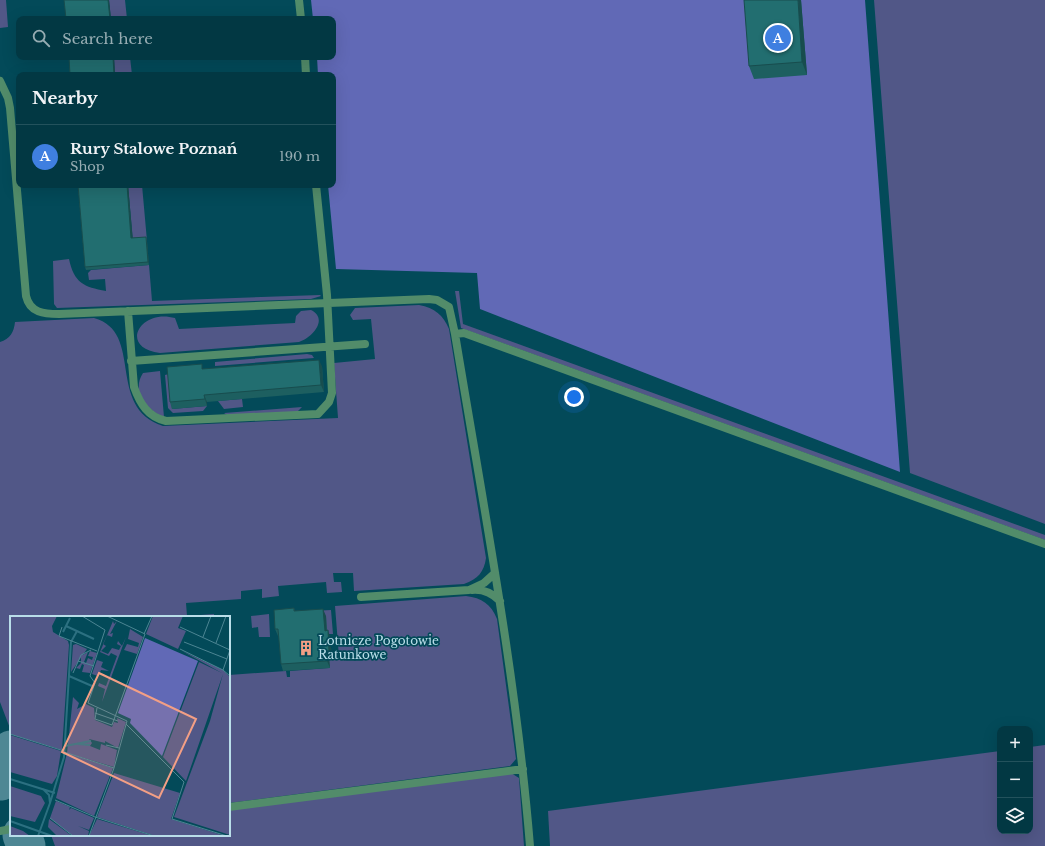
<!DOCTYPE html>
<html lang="en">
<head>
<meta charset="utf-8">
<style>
	:root { --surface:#023843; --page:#10434e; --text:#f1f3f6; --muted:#96acb2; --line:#23525c; --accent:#f39f85 }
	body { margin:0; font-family:"Libre Baskerville",serif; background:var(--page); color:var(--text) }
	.controls { position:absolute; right:12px; bottom:12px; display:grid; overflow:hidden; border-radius:8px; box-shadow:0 4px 16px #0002 }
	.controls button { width:36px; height:36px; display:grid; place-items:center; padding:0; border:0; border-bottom:1px solid var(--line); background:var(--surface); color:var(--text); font:20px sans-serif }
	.you { position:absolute; left:574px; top:397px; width:14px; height:14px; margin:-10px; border:3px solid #fff; border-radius:50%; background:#1a73e8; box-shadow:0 0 0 6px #1a73e833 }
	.badge { display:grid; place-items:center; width:26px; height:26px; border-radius:50%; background:var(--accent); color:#fff; font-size:13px; font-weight:700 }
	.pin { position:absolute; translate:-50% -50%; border:2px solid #fff; box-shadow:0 1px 4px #0006 }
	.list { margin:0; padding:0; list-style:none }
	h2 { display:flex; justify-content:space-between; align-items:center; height:52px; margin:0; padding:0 16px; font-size:17px }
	h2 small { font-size:13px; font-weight:400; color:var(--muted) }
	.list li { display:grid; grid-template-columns:26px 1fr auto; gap:12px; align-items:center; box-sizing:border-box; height:64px; padding:0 16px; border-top:1px solid var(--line) }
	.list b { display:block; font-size:15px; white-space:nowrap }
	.list p { margin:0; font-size:13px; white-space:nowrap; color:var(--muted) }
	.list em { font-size:13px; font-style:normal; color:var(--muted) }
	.icon { flex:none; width:22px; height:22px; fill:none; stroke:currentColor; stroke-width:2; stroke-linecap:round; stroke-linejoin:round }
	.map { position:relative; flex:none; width:1045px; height:846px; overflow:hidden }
	.search { position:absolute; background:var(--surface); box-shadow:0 4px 16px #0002; left:16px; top:16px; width:320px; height:44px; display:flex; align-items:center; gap:10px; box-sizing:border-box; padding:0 14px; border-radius:8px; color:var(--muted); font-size:15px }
	.panel { position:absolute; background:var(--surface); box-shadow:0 4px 16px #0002; left:16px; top:72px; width:320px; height:116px; border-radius:8px }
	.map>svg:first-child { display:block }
	.green { fill:#515787 }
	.forest { fill:#6169b6 }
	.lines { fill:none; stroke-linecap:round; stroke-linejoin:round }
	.taxiway { stroke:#4e8794; stroke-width:39 }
	.service { stroke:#528c6a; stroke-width:8 }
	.wall { fill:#1d5f60 }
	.shaded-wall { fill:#184d4e }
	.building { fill:#226e70; stroke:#184d4e }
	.labels { text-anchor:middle; stroke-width:3.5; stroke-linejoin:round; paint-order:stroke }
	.poi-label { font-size:12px; fill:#b9dee9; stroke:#034a59; text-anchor:start }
	.inset-river { fill:none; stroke:#2c7081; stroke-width:2 }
	.inset-road { fill:none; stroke:#4c8593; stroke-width:1 }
	.view { fill:#f39f85; fill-opacity:0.15; stroke:#f39f85; stroke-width:2 }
	.inset-edge { fill:none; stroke:#b9dee9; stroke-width:2 }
</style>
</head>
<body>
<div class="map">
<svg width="1045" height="846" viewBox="0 0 1045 846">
	<rect width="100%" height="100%" fill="#034a59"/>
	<path class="green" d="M0,0H6L8,27L0,28Z
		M109,0H125L127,19H111Z
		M874,0H1045V524L910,473Z
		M114,57H130L132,75H115Z
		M128,185H142L147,241L133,242Z
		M69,259C74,283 84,287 106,291L105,279L89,280L88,273L91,270L149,265L152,301L320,295L321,296L311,299L57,308L54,304L53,261Z
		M455,291H459L463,324L1045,535V540L461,328Z
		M419,305C435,308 443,315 449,329L486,558C484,572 478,579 464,584L354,591L353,573H333L334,582H341L342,592L327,593L326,582L278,586L279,596L262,598V589L241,591V599L186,603L187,616L214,614V617H11V731L0,702V342C10,339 14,332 15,322L94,318C145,332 105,407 163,426L338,418L334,363L375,359L371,319L353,320L350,315L355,308Z
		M311,310C329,319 312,338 299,342L160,353C118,348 140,308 175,318L179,329L295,323L296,316L301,311Z
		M307,354L312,355L314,358L215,366V362Z
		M160,371L164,417C146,410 131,391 143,373Z
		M169,374L172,409L207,406L203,411L173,413L168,408L165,375Z
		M242,399L243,407L224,409L218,401Z
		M302,407L297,412L227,415L224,413Z
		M466,596C482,598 491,604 497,619L516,759L510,766L229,803V675L286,671L287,677H290V671L329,668V658L339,657L335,606Z
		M331,610L333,634H327L312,611Z
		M269,614L270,637H259L258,627L252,628L251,616Z
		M1045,745V846H550L548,811L1000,751V831H1030V747Z
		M511,773L519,778L524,846H55L51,835H229V810Z"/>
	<path class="forest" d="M311,0H865L900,472L480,309L477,273L336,269L328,185H333V75H318L317,57H333V19H313Z"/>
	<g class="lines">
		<path class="taxiway" d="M1,781C0,770 0,757 11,750
			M22,835L26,846"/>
		<path class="service" d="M299,0L301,19
			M305,57L306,75
			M0,81L8,98L10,108L26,296C30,313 44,314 59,314L429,299L437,300L449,307L455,334C483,504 516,674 530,846
			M128,311L134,387C140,404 148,417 166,421L318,414L329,402L332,393L327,295L316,185
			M455,334L464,333L1045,544
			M131,361L365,344
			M472,590C483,589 492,593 500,601
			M361,597L469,590L484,583L495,573
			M229,807L523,769
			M0,831L11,829"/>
	</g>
	<path class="wall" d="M801,0L807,75L754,79L749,66Z
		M78,185H128L132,238L147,241L149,265L86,270L85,267Z
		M322,366L324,392L207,402V406L172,409L170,402L203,369Z
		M294,608L295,611L326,616L327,631L330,637L332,658H329L330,668L283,671L281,664L279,636H278L275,629Z"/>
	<path class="shaded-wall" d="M108,0H109L111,19H110Z
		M798,0H801L807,75L802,62Z
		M113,57H114L115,75H114Z
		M127,185H128L133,242L131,238Z
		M146,237L147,241L149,265L148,262Z
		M319,360L322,366L324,392L321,385Z
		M204,395L207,402V406L205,399Z
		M323,609L326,616L327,638L325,631Z
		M328,630L330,637L332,658L329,651Z
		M326,651L329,658L330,668L327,661Z"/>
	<path class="building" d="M64,0H108L110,19H66Z
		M744,0H798L802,62L749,66Z
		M69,57H113L114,75H70Z
		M78,185H127L131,238L146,237L148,262L85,267Z
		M319,360L321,385L204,395L205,399L170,402L167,367L202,364V369Z
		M294,608V611L323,609L325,631L328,630L329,651H326L327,661L281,664L278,629H275L274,610Z"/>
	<defs>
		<symbol id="building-bare" viewBox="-9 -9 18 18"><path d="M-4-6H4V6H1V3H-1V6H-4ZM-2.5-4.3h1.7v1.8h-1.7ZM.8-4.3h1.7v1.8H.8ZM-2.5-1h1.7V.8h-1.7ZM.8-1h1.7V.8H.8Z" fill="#f39f85" stroke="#034a59" stroke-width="2.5" paint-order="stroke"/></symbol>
	</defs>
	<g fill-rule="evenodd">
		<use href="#building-bare" x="295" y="637" width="22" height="22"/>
	</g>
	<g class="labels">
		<g class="poi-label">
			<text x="318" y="645">Lotnicze Pogotowie<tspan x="318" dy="14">Ratunkowe</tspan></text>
		</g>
	</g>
	<g transform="translate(10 616)">
		<rect width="220" height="220" fill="#034a59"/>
		<path d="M0,0H47L42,10L43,16L58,25L59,29L52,134L0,118ZM143,0H173L168,12L176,15L168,33L136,18ZM103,5L104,8L107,5L100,18L103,17L102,21L97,19L93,28L96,30L91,35L98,38L102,32L109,34L111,30L107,28L108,25L112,30L116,21L92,86L95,73L88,70L89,67L96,70L107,40L101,37L99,40L90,36ZM120,13L133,21L127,38L114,34L117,28L128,31L129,27L118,23ZM66,28L77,33L61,56L63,29ZM80,35L87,37L80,57L72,56L74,49L72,48L70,53L66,52L71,47V40L78,36L74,46L76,47L78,42L82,44L83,41L78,40ZM172,35L213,54L220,61V219L164,201L200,105L213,58L176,165L153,141L189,46L212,57ZM87,44L93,46L91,51L99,55L91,54L88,60L82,58ZM63,81L69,87L67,93L76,88L84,92L85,104L102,111L104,106L108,107L107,102L116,106L108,132L95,125V127L79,123L82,127L80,130L90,134L91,128L107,134L104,151L57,137ZM0,119L51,135L47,160L42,168L0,156ZM57,137L103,152L84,200L46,182ZM104,157L170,177L161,203L215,220H145L87,201ZM0,170L31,180L35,187L25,206L0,200ZM46,185L60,191L59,194L61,192L84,202L79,214L68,210L79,215L78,220H63L40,202ZM39,203L62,220H47L38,211ZM87,203L143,220H79ZM0,210L13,215L20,220H0Z" fill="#515787"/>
		<path d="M135,22L188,45L152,140L120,107L121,103L108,97Z" fill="#6169b6"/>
		<path class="inset-river" d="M56,10L84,23M53,16L60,2M59,60L82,70M68,128L80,129M55,130L81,125M0,163L45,177M40,187L54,141L61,26L67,15M0,205L42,220M28,220L40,187L39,179L33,173"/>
		<path class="inset-road" d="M72,0L95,14L80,60L85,67L78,87L117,105L104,152L79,220M52,11L49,20L87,35M170,11L220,34M134,18L142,0M193,21L201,0M174,26L217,43M206,27L216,0M170,33L213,54L220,60M68,45L84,50M213,54L220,34M63,57L71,39L81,34M87,92L85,103L102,109L135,18L97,0M85,97L108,105M116,108L174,166L162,203L217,220M0,118L54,135M96,129L109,132M54,136L104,152M45,184L85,201L144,220M40,202L63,220"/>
		<path class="view" d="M89,57L186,103L149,182L52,136Z"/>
		<rect width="220" height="220" class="inset-edge"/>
	</g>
</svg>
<div class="controls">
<button>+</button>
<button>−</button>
<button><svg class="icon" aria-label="layers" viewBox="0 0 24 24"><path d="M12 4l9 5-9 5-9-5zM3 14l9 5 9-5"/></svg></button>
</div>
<div class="you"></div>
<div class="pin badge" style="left:778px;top:38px;background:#3f7fe0">A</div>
<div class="search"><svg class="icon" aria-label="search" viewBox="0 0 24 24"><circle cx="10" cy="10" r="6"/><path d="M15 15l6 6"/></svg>Search here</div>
<section class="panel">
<h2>Nearby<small></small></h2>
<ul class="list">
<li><span class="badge" style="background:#3f7fe0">A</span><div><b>Rury Stalowe Poznań</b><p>Shop</p></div><em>190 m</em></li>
</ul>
</section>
</div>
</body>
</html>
